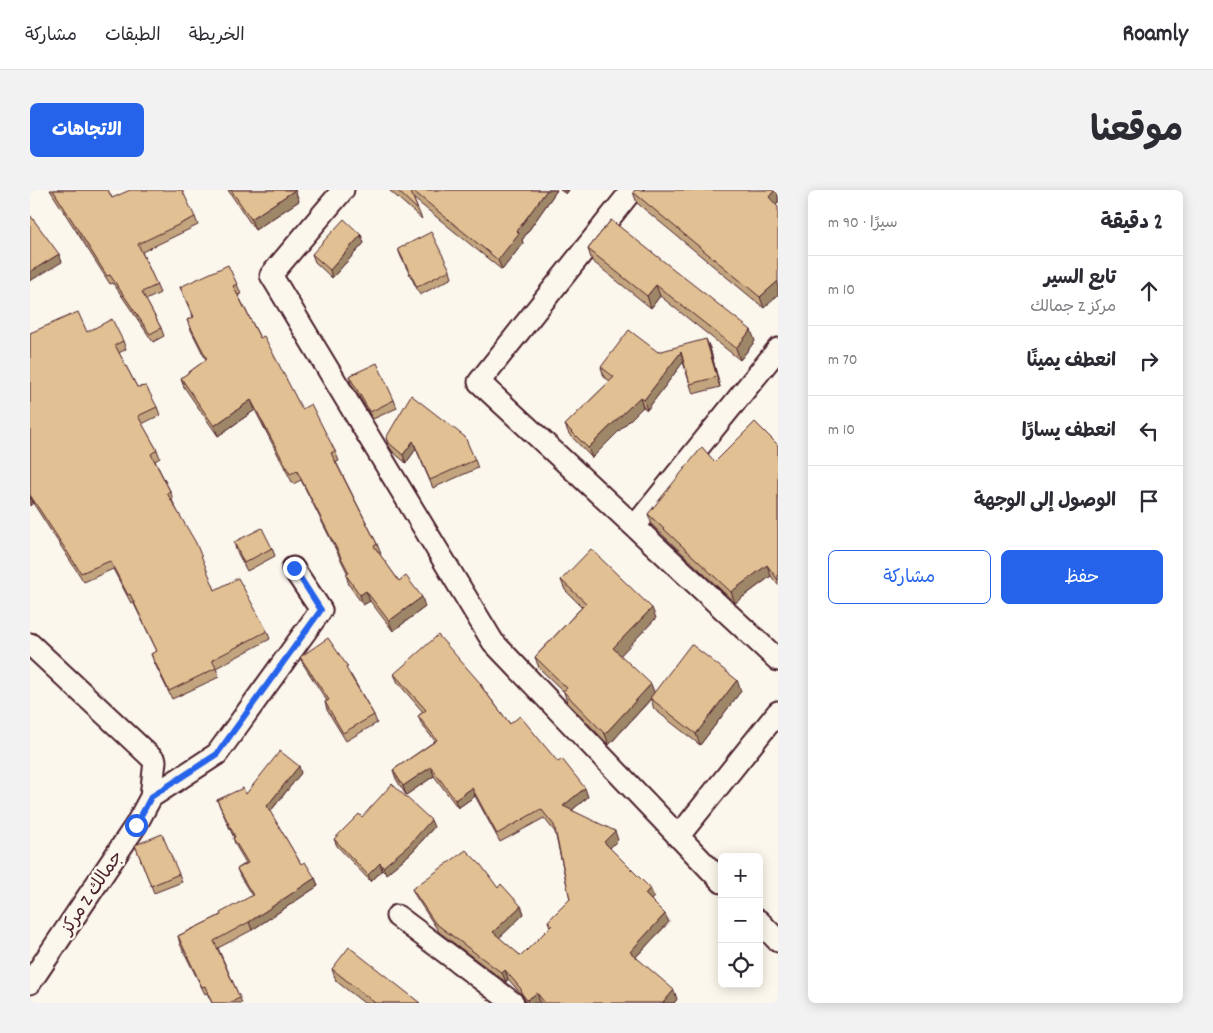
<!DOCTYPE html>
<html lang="ar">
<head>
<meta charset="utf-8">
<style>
	:root { --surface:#fff; --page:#f2f2f3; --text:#2b2b33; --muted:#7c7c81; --line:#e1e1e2; --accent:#2563eb }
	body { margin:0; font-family:Dekko,"Playpen Sans Arabic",sans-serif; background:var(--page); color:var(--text); direction:rtl }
	.controls { position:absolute; right:15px; bottom:15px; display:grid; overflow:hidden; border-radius:8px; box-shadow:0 2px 12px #0003 }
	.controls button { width:45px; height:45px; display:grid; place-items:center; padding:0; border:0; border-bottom:1px solid var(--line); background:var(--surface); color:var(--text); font:25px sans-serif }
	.stop { position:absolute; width:15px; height:15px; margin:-11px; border:4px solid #2563eb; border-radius:50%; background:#fff }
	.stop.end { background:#2563eb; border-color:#fff; box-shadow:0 1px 5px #0008 }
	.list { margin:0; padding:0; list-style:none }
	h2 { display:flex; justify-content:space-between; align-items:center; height:65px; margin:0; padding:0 20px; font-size:21px }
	h2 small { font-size:16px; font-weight:400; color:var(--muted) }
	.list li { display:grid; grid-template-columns:32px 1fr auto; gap:15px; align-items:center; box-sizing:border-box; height:70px; padding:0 20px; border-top:1px solid var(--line) }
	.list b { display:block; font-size:19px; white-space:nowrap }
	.list p { margin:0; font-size:16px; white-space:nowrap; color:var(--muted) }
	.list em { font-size:16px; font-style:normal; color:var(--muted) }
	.actions { display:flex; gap:10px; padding:15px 20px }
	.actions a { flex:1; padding:11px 0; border:1px solid var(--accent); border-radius:8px; text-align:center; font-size:18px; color:var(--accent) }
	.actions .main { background:var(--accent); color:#fff }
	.icon { flex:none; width:28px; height:28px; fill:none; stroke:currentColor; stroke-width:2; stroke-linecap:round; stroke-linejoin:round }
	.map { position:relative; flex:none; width:748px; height:813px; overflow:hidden; direction:ltr; border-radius:8px }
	header { display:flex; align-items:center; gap:30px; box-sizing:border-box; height:70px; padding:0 25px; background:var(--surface); border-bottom:1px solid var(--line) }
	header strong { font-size:24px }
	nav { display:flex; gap:28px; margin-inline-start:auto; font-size:18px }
	.intro { display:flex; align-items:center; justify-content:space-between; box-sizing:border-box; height:120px; padding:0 30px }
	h1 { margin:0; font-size:35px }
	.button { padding:12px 22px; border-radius:8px; background:var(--accent); color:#fff; font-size:18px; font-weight:700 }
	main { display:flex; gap:30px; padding:0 30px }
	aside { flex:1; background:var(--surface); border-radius:8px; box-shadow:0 2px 12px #0003 }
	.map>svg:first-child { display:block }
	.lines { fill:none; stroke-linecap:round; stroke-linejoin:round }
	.minor-casing { stroke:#4a1f2b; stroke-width:25 }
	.minor { stroke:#fbf7ec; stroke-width:21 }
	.wall { fill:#c2a57e; stroke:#4a1f2b }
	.shaded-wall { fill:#9e8667; stroke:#4a1f2b }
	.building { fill:#e1c093; stroke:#4a1f2b }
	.route { stroke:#2563eb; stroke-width:6 }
	.labels { text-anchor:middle; stroke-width:5; stroke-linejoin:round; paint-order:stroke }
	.street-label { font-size:18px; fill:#4a1f2b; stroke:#fbf7ec }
</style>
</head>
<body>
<header>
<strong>Roamly</strong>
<nav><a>الخريطة</a><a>الطبقات</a><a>مشاركة</a></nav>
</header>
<div class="intro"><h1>موقعنا</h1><a class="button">الاتجاهات</a></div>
<main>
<aside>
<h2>2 دقيقة<small>سيرًا · 90 m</small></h2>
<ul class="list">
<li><svg class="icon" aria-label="ahead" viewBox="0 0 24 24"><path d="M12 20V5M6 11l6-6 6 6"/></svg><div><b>تابع السير</b><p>مركز Z جمالك</p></div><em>10 m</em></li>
<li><svg class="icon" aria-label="right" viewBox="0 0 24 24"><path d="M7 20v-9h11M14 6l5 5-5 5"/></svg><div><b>انعطف يمينًا</b></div><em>70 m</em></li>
<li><svg class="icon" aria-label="left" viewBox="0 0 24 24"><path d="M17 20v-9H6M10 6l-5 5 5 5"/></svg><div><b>انعطف يسارًا</b></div><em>10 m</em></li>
<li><svg class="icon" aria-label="arrive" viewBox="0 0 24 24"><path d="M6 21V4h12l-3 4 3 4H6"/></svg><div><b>الوصول إلى الوجهة</b></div></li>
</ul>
<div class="actions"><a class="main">حفظ</a><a>مشاركة</a></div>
</aside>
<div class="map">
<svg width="748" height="813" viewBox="0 0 748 813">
	<rect width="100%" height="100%" fill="#fbf7ec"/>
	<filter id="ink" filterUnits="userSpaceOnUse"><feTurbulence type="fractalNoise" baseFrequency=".02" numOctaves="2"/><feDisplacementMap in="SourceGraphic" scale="10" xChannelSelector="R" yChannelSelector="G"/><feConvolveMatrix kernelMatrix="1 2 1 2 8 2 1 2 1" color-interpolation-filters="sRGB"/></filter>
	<g filter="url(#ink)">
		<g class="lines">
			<defs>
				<path id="minor" d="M313,0L241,85L463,452L692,692
					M602,0L449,192L748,470
					M605,336L748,159
					M0,454L125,571L121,607L106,635L0,793
					M121,607L187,564L291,420L263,378
					M648,647L748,522
					M367,726L483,813
					M729,731L748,751"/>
			</defs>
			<use href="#minor" class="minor-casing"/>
			<use href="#minor" class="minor"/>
		</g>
		<path class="wall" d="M20,0H78L82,8L165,27L168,35L112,62L130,103L116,110L131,138L134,146L123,152L83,93L80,94Z
			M198,0H265L269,11L225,40Z
			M359,0H527L492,50L493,53L472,80L383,8L392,29Z
			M530,0H539L536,4Z
			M748,0V13L746,15L734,118L607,13L603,2Z
			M581,30L725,151L710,170L630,106L621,118L562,71L558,59Z
			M331,45L334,53L302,88L285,72L282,64Z
			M368,59L420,80L422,88L390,105L371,67Z
			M207,94L211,104L208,105L230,148L272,219L305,261L309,271L306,272L347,354L351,364L350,365L369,391L395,417L363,441L340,411L333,415L319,395L316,385L318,384L271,290L263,294L225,220L188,246L154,197L151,188L176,170L161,140L157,130L163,127L150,97Z
			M57,142L93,151L96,159L89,163L107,197L127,217L130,225L112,234L127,260L130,268L125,271L140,301L143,309L142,310L185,400L237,441L240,449L186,478L189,487L142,509L124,472L121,464L127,461L103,412L101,413L83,379L54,392L3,313L0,316V143Z
			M680,158L690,197L663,204L653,172L617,220L613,217L562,268L539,244L535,235L580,191L574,187L571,177L628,162Z
			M319,186L364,210L367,218L343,229L321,194Z
			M356,248L445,270L448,278L403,298L386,259L376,273L363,262L359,256Z
			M748,255V395L741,386L705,413L622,335L618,324L685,272Z
			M204,352L242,358L245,366L217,381L206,360Z
			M531,390L626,428L590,465L624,503L711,501L670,555L624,519L621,509L579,555L537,512L534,502L509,478L505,467L552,417L535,400Z
			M270,467L321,485L344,525L347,533L316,551L297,520L295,512L297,511L273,474Z
			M364,484L451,494L454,500L480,534L558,607L542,620L588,650L580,658L624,707L621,710L639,732L606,767L647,809L644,813H511L510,812L508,813H496L493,806L478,789L476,792L409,742L386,707L382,699L468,698L491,716L494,724L469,748L491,766L520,737L518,731L540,709L525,642L514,628L470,652L445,606L428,618L404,586L376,605L366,589L363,580L405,551L392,535L388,526L393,522L368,493Z
			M271,583L240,622L271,674L285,688L288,696L222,740L188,758L212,813H182L177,803L175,804L150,754L148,746L191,725L222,706L210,686L207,679L216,673L206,656L203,648H204L187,610L216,604Z
			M332,627L404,637L382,662L356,684L352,680L341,692L307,656L304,649Z
			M105,655L149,684L152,692L124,703Z
			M302,779L390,813H334L306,791Z"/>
		<path class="shaded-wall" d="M265,0L269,11L225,40L221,29Z
			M517,0H527L492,50L493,53L472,80L468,70L487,41Z
			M534,0H539L536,4Z
			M745,0H748V13L743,18L739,7Z
			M331,45L334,53L302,88L300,80Z
			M29,64L32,72L0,91V82Z
			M748,91V105L734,118L730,107Z
			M626,95L630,106L621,118L617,106Z
			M721,140L725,151L710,170L706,158Z
			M676,149L680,158L690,197L687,187Z
			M651,162L654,171L617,220L614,210Z
			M610,207L613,217L562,268L558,258Z
			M221,210L225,220L188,246L184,236Z
			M383,251L386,259L376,273L373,265Z
			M0,304L3,313L0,316Z
			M737,375L741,386L705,413L701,402Z
			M336,401L340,411L333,415L330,405Z
			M392,407L395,417L363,441L359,431Z
			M622,418L626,428L587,469L583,458Z
			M707,490L711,501L670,555L666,544Z
			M621,494L625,504L579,555L575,544Z
			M269,576L271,583L239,623L237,616Z
			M401,577L404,586L376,605L373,596Z
			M442,598L445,606L428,618L425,610Z
			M555,598L558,607L537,624L533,616Z
			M401,630L404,637L382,662L356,684L353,677Z
			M585,641L588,650L577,661L574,652Z
			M350,673L352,680L341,692L338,685Z
			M285,688L288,696L222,740L219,732Z
			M620,698L624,707L618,713L615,704Z
			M491,716L494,724L466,751L463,742Z
			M635,724L639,732L603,770L600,762Z
			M475,780L478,789L476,792L472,783Z
			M644,800L647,809L644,813H633Z
			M507,803L510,812L508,813H498L497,810Z"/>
		<path class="building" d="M23,0H78L82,8L100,0H152L165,27L108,54L127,95L112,102L131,138L120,144L80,85L77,86Z
			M201,0H265L221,29Z
			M367,0H380L388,20Z
			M382,0H517L487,41L489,43L468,70Z
			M605,0H745L739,7L748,17V91L730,107L603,2Z
			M0,25L29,64L0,82Z
			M314,29L331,45L300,80L282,64Z
			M581,30L721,140L706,158L626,95L617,106L558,59Z
			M401,42L420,80L387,97L368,59Z
			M198,75L207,94L203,96L230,148L234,146L272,219L281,214L305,261L301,263L347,354L344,356L369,391L376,386L392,407L359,431L336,401L330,405L316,385L319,383L267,281L260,284L221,210L184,236L151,188L177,169L157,130L164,127L150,97Z
			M48,122L57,142L82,129L93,151L85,155L107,197L116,196L127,217L108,226L127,260L121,264L140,301L137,303L166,353L185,400L208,388L237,441L182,470L186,478L139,501L121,464L127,461L100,404L98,405L80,371L51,383L0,305V143Z
			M599,140L628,162L676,149L687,187L660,194L651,162L614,210L610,207L558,258L535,235L584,187L571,177Z
			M347,173L364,210L340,222L319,186Z
			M381,205L435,247L445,270L400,290L383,251L373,265L360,254L356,248Z
			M725,232L748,255V390L737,375L701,402L618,324L672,257L685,272Z
			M232,338L242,358L214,373L204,352Z
			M561,359L622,418L583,458L621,494L575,544L533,501L537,498L505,467L556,413L531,390Z
			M408,445L451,494L450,495L480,534L490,526L528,572L532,569L555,598L533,616L585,641L574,652L620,698L615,704L635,724L600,762L644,800L633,813H515L507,803L497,810L492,804L491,799L475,780L472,783L405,733L382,699L436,660L451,675L468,698L471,694L491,716L463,742L491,766L522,735L518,731L540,709L524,635L511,619L467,644L442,598L425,610L401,577L373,596L363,580L407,550L388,526L396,520L364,484Z
			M298,448L318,477L316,478L344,525L313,543L295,512L299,510L270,467Z
			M661,454L707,490L666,544L620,508Z
			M250,561L269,576L237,616L271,674L275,672L285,688L219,732L184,751L210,808L199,813H182L175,796L172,797L148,746L191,725L190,723L223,705L207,679L218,673L203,648L205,647L187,610L213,598L216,604Z
			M362,594L401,630L379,655L353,677L350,673L338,685L304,649L329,624L332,627Z
			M132,644L149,684L121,696L105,655Z
			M319,757L390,813H345L302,779Z"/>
	</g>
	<g class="lines" filter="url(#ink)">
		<path class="route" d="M106,635L121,607L187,564L291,420L264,378"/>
	</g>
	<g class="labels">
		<g class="street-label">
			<text transform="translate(61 702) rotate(-56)" y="6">مركز Z جمالك</text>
		</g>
	</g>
</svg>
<div class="controls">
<button>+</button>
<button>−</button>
<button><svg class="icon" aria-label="locate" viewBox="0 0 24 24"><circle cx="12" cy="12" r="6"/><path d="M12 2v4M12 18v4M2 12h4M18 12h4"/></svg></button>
</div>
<div class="stop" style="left:106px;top:635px"></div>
<div class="stop end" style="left:264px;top:378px"></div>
</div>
</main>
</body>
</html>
